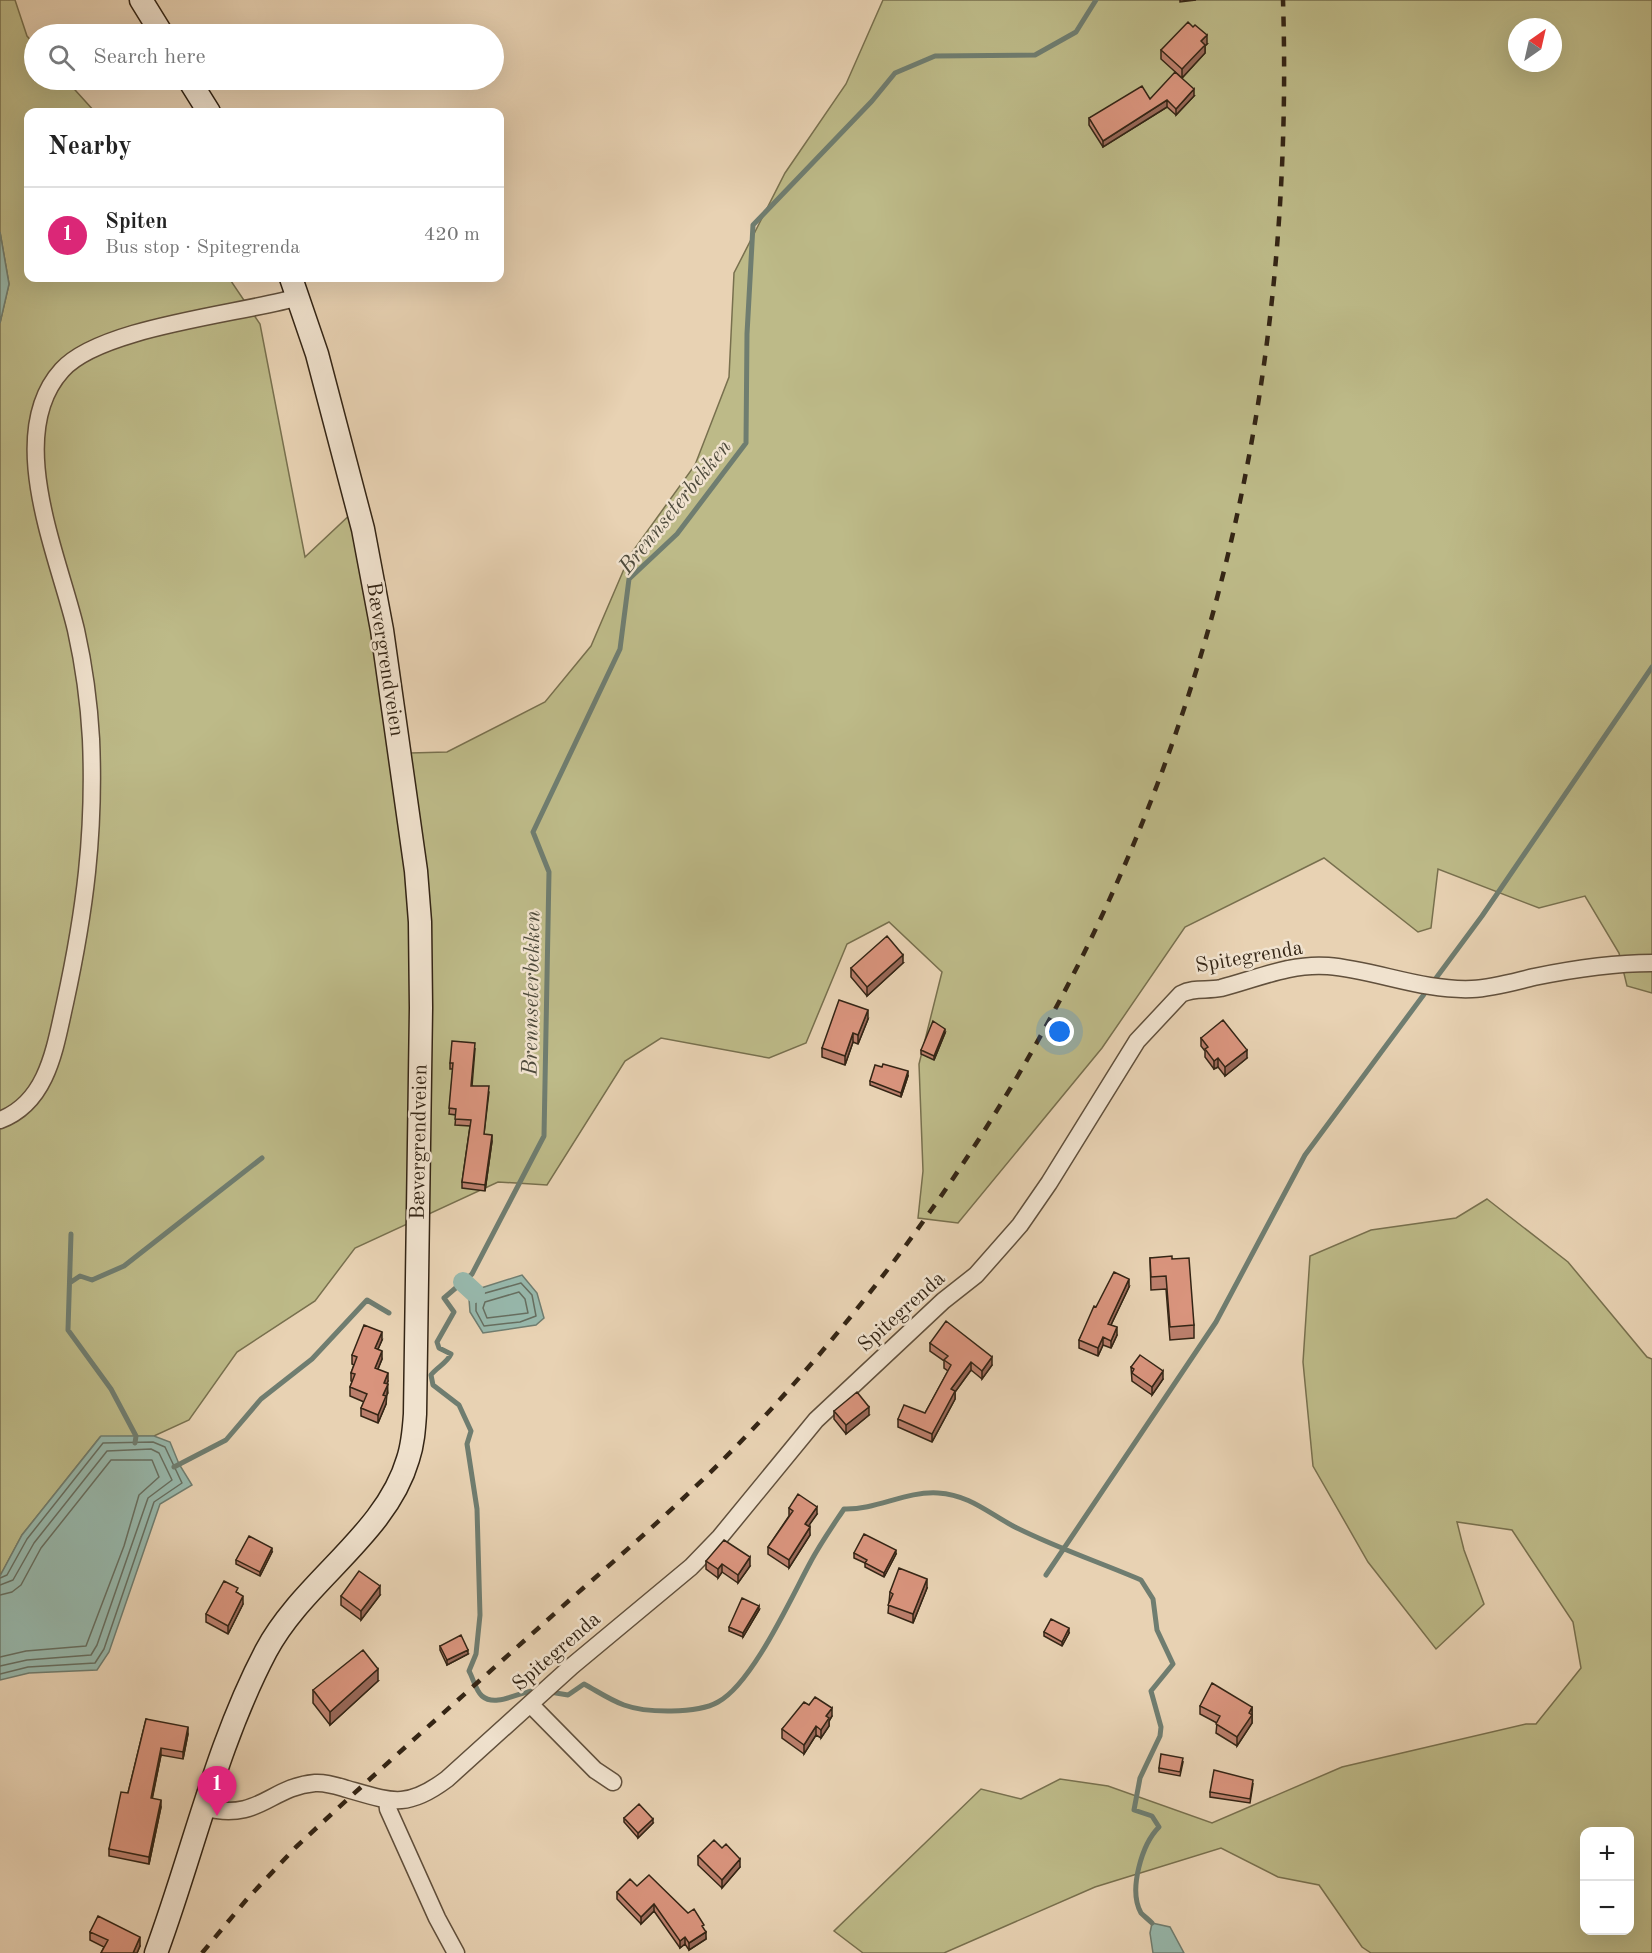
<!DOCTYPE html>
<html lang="en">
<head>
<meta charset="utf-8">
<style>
	:root { --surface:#fff; --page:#f6f6f6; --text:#222; --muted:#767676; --line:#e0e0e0; --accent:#db2777 }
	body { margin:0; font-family:"Old Standard TT",serif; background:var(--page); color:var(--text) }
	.controls { position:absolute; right:18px; bottom:18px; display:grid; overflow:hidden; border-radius:12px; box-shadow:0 6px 24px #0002 }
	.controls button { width:54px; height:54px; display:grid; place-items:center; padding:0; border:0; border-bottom:2px solid var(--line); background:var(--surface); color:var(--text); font:30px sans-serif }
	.compass { position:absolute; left:1508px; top:18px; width:54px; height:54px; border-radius:50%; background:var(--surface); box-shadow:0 6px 24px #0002; rotate:34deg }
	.you { position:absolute; left:1060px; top:1032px; width:21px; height:21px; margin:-15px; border:4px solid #fff; border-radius:50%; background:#1a73e8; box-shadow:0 0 0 9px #1a73e833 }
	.badge { display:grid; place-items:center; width:39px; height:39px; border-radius:50%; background:var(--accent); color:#fff; font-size:20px; font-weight:700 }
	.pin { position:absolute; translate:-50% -50px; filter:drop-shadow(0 2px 3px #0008) }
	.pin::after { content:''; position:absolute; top:32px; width:21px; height:18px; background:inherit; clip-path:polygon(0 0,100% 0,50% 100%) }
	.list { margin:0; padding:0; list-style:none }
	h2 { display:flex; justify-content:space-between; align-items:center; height:78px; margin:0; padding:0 24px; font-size:26px }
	h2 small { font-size:20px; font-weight:400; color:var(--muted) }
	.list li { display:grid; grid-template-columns:39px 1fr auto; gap:18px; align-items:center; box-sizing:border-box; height:96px; padding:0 24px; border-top:2px solid var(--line) }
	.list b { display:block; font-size:22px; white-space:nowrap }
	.list p { margin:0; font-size:20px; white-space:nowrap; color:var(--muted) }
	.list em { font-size:20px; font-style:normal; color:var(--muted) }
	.icon { flex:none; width:33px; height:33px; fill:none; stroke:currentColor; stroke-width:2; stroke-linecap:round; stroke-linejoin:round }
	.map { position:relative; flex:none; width:1652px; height:1953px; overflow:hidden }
	.search { position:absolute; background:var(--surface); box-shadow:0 6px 24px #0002; left:24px; top:24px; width:480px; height:66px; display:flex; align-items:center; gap:15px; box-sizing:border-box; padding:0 21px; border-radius:33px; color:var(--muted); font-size:22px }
	.panel { position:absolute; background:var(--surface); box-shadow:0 6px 24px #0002; left:24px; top:108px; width:480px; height:174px; border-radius:12px }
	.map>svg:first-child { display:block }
	.green { fill:#bdba88; stroke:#78704e; stroke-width:1.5; fill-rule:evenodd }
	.water { fill:#97b8ac; stroke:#6f7d70; stroke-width:1.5 }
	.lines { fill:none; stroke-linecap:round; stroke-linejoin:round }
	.shore { stroke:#666e60; stroke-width:1.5 }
	.stream { stroke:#6f7d70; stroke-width:5 }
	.canal { stroke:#97b8ac; stroke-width:20 }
	.street-casing { stroke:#61503c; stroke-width:19 }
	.secondary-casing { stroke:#342515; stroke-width:25 }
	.street { stroke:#f0e2ce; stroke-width:16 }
	.secondary { stroke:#f0e2ce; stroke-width:22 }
	.rail { stroke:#342515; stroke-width:4.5; stroke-dasharray:10 10; stroke-linecap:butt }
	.wall { fill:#bb7f6c; stroke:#342515; stroke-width:1.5 }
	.shaded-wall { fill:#986858; stroke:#342515; stroke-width:1.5 }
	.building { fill:#d9947d; stroke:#342515; stroke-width:1.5 }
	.labels { text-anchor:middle; stroke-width:5; stroke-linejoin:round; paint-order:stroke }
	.street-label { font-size:21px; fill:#342515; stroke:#f0e2ce }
	.water-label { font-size:22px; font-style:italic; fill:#4d4a3b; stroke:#f0e2ce }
</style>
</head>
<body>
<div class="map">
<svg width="1652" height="1953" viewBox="0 0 1652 1953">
	<rect width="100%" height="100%" fill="#e8d2b3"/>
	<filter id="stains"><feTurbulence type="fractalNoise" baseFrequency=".00333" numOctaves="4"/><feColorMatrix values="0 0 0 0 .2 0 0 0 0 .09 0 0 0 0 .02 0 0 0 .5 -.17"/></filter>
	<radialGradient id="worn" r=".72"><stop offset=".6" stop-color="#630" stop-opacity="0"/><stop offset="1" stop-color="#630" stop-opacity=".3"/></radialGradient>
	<path class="green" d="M0,0H15L27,36L34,44V80H66L95,112H28V278H229L260,324L305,557L353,512L410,753L447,752L545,702L591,646L630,555L695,465L729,377L734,273L785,173L846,84L883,0H1652V993L1627,986L1619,953L1585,896L1539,908L1438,869L1431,928L1418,932L1324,858L1185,927L1102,1048L958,1223L918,1218L923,1171L919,1064L942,972L889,922L847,944L806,1043L769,1058L661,1038L625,1061L547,1185L498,1182L355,1248L315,1301L237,1352L189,1420L154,1436L100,1437L22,1535L0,1576V323L9,284L0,232ZM1517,27H1553V63H1517Z
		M1487,1199L1568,1262L1647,1357L1652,1359V1953H1371L1362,1947L1319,1885L1278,1877L1221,1848L1095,1887L944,1953H863L834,1931L981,1789L1021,1799L1060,1779L1108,1786L1212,1823L1342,1767L1526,1724H1536L1581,1668L1573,1622L1512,1530L1457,1522L1464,1550L1484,1604L1436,1649L1368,1562L1313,1466L1303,1362L1310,1256L1371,1230L1456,1218ZM1584,1832H1630V1930H1584Z"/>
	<path class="water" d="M0,232L9,284L0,323Z
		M522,1275L537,1293L544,1318L536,1325L483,1333L470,1312L469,1299L478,1289Z
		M101,1436H154L170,1442L179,1464L192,1485L160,1504L109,1652L97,1670L29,1673L0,1680V1576L22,1535Z
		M1152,1923L1170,1927L1184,1953H1153L1150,1933Z"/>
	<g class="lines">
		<path class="shore" d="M521,1283L532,1295L536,1316L520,1322L484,1326L476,1311V1300L482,1294Z
			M519,1292L525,1299L528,1313L487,1318L483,1308L485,1302Z
			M0,1578L7,1575L27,1539L103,1443L153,1442L165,1447L182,1483L154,1502L104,1649L95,1663L28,1667L0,1674
			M0,1585L13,1580L34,1543L107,1451L151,1449L159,1453L172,1480L148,1498L97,1645L91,1655L27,1660L0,1666
			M0,1595L12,1592L21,1585L41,1548L111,1460H152L159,1477L139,1495L124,1546L86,1646L26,1651L0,1657"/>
		<path class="stream" d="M71,1234L68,1330L111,1389L136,1436L135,1443
			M71,1282L80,1276L92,1280L124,1266L262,1158
			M174,1467L226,1440L261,1399L312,1359L367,1300L389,1313
			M1046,1575L1216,1322L1305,1155L1482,916L1652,667
			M541,1690C524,1688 497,1709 482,1696C476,1691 473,1678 469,1671L476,1654L480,1615L477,1509L467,1444L471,1431L459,1405L433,1385L431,1375C437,1367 447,1363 451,1354L439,1348L437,1342L454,1312L444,1298L472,1274L544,1136L549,872L533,832L620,649L629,579L677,534L746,443L747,334L753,225L872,101L895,73L935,56L1035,55L1076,32L1096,0
			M550,1692L568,1695L584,1684C597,1691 610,1700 624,1705C646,1713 697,1714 718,1702C752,1684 791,1598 810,1563C820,1544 832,1527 844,1509C877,1510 905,1491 938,1493C969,1495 987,1512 1013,1526C1054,1547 1099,1562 1141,1580L1153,1599L1157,1630L1173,1664L1151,1691L1161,1727L1160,1736L1140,1778L1134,1810L1152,1816L1159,1827C1142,1844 1128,1890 1141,1913C1144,1916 1149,1920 1152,1923"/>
		<path class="canal" d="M463,1282L475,1293"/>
		<defs>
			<path id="street" d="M0,1120C48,1102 55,1047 65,1003C85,911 95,833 91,739C89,703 84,666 76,630C59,557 3,435 62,370C100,327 240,314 299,297
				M530,1704L595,1770L613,1782
				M387,1800L388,1809L437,1918L456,1953
				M205,1808C261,1821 269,1787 315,1783C326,1782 337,1786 347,1789C392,1802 407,1809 447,1779L572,1666L691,1567L720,1537L816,1420L943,1301L976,1275L1020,1225L1049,1183L1137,1041L1181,994C1194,987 1207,991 1221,988C1256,979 1291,963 1328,966C1376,970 1422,991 1472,989C1493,988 1513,982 1534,977C1573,969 1612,963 1652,963"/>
			<path id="secondary" d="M141,0L162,34
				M189,80L209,112
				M156,1953C193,1853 216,1746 266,1651C303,1581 386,1535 408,1459C413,1444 414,1429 415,1414L421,1008L420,922L416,871L382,630L363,529L317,354L291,278"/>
		</defs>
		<use href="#street" class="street-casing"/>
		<use href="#secondary" class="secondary-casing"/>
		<use href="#street" class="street"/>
		<use href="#secondary" class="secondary"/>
		<path class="rail" d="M202,1953L247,1899L296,1847C387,1762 481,1680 573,1597C634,1544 694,1491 750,1432C1122,1036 1300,542 1283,0"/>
	</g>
	<path class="wall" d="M1180,0H1196L1180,2Z
		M1207,44L1205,46V53L1182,78L1161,59V50Z
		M1194,96L1176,115L1167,107L1103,147L1089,125V118L1150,99Z
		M903,963L867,996L851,977V968Z
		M868,1019L858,1044L853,1042L845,1065L822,1057V1048Z
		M945,1033L934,1060L921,1054V1050Z
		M1201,1038L1247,1058L1225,1076L1218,1067L1214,1069L1205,1057V1051L1201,1046Z
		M475,1049L472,1086L489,1092L484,1134L492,1141L485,1191L462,1188V1182L470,1126L455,1125L456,1115L449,1114L453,1069H450V1063Z
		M908,1076L901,1097L870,1085V1081Z
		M1150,1258L1172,1259L1194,1325V1338L1170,1340L1166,1289L1151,1290Z
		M1129,1287L1111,1325L1117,1335L1111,1348L1103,1345L1098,1356L1079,1348V1340L1096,1307Z
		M382,1340L378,1349L382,1359L378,1369L388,1381L387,1384L388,1393L386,1396V1404L378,1423L361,1416V1408L364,1402L350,1396V1387L352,1382L351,1381V1373L354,1365L352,1364V1355Z
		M930,1343L992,1365L982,1379L971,1370L955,1392V1399L932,1442L898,1427V1419L925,1413L948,1371L944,1368V1361L930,1351Z
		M1131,1367L1163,1379L1152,1395L1132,1381Z
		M834,1411L869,1415L846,1434L834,1419Z
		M789,1508L817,1514L808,1526L810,1535L789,1568L768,1554V1547L789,1516Z
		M272,1552L260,1576L236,1564V1560Z
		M854,1553L896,1554L884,1577L865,1567V1563L854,1558Z
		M706,1561L750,1566L738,1583L722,1572L718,1578L706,1569Z
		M927,1588L913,1623L888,1613L890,1592Z
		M238,1593L243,1604L228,1634L206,1622V1614Z
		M380,1595L361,1620L341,1605V1596Z
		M759,1610L743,1637L729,1631V1627Z
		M1044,1632L1069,1633L1062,1646L1044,1636Z
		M440,1646L468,1654L447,1665L440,1650Z
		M378,1681L330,1725L313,1703V1690Z
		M809,1705L832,1716L829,1721V1726L821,1738L816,1735L804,1754L782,1738V1729Z
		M1200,1706L1252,1707V1723L1237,1746L1216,1733L1217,1723L1200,1714Z
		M146,1719L188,1734L183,1759L161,1755L152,1798L161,1807L149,1864L109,1856V1849L128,1793Z
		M1183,1762L1180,1776L1159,1772V1768Z
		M1253,1784L1250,1803L1210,1797V1792Z
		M624,1818L653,1823L638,1838L624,1822Z
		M722,1848L740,1867L722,1888L698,1865V1856Z
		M637,1886L704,1930L706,1939L689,1950L685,1944L680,1948L654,1911L641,1924L617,1899V1892Z
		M90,1932L140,1946L137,1953H101L104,1947L90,1940Z"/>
	<path class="shaded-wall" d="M1207,35V44L1205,46V53L1182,78V69L1201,41Z
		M1194,89V96L1176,115V109Z
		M1167,100V107L1103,147V141Z
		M903,955V963L867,996V987Z
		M868,1010V1019L858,1044V1035Z
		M945,1029V1033L934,1060V1056Z
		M853,1033V1042L845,1065V1056Z
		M1247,1050V1058L1225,1076V1067Z
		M1218,1058V1067L1214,1069V1061Z
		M908,1071V1076L901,1097V1093Z
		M492,1135V1141L485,1191V1185Z
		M1129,1279V1287L1108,1331V1324Z
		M1117,1327V1335L1111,1348V1341Z
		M382,1332V1340L375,1356V1348Z
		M1103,1337V1345L1098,1356V1348Z
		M382,1351V1359L375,1376V1368Z
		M992,1357V1365L982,1379V1371Z
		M971,1362V1370L955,1392V1399L932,1442V1434L951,1389Z
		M1163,1371V1379L1152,1395V1387Z
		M388,1373V1381L384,1391V1383Z
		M388,1384L386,1404L378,1423V1415L383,1395Z
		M869,1407V1415L846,1434V1425Z
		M817,1507V1514L805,1531V1524Z
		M810,1527V1535L789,1568V1560Z
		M272,1548V1552L260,1576V1572Z
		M896,1550V1554L884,1577V1573Z
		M750,1557V1566L738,1583V1575Z
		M722,1564V1572L718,1578V1569Z
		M927,1579V1588L913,1623V1614Z
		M380,1586V1595L361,1620V1611Z
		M243,1596V1604L228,1634V1626Z
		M759,1606V1610L743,1637V1633Z
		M1069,1628V1633L1062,1646V1642Z
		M468,1650V1654L447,1665V1660Z
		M378,1669V1681L330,1725V1712Z
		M1252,1707V1723L1237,1746V1737Z
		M832,1708V1716L829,1721V1726L821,1738V1730L826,1716Z
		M816,1726V1735L804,1754V1745Z
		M188,1727V1734L183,1759V1752Z
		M161,1748V1755L151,1805V1798Z
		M161,1800V1807L149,1864V1857Z
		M653,1819V1823L638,1838V1833Z
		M740,1859V1867L722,1888V1880Z
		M654,1904V1911L641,1924V1917Z
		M706,1932V1939L689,1950V1943Z
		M140,1937V1946L137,1953H133Z
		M685,1937V1944L680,1948V1941Z"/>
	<path class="building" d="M1188,22L1193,27L1195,25L1207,35L1201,41L1205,45L1182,69L1161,50Z
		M1175,72L1194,89L1176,109L1167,100L1103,141L1089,118L1142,86L1150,99Z
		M887,936L903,955L867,987L851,968Z
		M839,1000L868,1010L858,1035L853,1033L845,1056L822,1048Z
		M1223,1020L1247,1050L1225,1067L1218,1058L1214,1061L1205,1049L1208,1047L1201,1038Z
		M933,1021L945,1029L934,1056L921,1050Z
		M452,1041L475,1043L471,1086H489L484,1134L492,1135L485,1185L462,1182L471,1120L455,1119L456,1109L449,1108L453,1063H450Z
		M883,1064L908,1071L901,1093L870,1081L875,1065L882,1067Z
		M1172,1256V1259L1189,1258L1194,1325L1170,1327L1166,1276L1151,1277L1150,1258Z
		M1114,1272L1129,1279L1108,1324L1117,1327L1111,1341L1103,1337L1098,1348L1079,1340L1094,1306L1096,1307Z
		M946,1321L992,1357L982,1371L971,1362L951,1389L955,1391L932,1434L898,1419L904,1405L925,1413L951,1365L944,1360L948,1356L930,1343Z
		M364,1325L382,1332L375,1348L382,1351L375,1368L388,1373L384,1383L388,1384L383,1395L386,1396L378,1415L361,1408L367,1394L350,1387L355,1374L351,1373L357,1357L352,1355Z
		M1140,1355L1163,1371L1152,1387L1132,1373L1134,1369L1131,1367Z
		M857,1392L869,1407L846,1425L834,1411Z
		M798,1494L817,1507L805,1524L810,1527L789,1560L768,1547L793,1511L789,1508Z
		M864,1534L896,1550L884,1573L865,1563L867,1560L854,1553Z
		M249,1536L272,1548L260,1572L236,1560Z
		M724,1540L750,1557L738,1575L722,1564L718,1569L706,1561Z
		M899,1568L927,1579L913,1614L888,1605L893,1594L890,1592Z
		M359,1571L380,1586L361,1611L341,1596Z
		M224,1581L238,1588L236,1592L243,1596L228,1626L206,1614Z
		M742,1598L759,1606L743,1633L729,1627Z
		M1051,1619L1069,1628L1062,1642L1044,1632Z
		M461,1635L468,1650L447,1660L440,1646Z
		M363,1650L378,1669L330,1712L313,1690Z
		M1212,1683L1252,1707L1249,1713L1252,1715L1237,1737L1216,1724L1220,1716L1200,1706Z
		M815,1697L832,1708L826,1716L829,1718L821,1730L816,1726L804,1745L782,1729L804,1702L809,1705Z
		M146,1719L188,1727L183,1752L161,1748L151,1798L161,1800L149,1857L109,1849L121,1792L128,1793Z
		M1161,1754L1183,1758L1180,1772L1159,1768Z
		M1214,1770L1253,1780L1250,1799L1210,1792Z
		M639,1804L653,1819L638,1833L624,1818Z
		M714,1840L722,1848L726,1844L740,1859L722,1880L698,1856Z
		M649,1875L688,1913L694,1909L704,1925L702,1926L706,1932L689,1943L685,1937L680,1941L654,1904L641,1917L617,1892L630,1879L637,1886Z
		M98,1916L140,1937L133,1953H101L108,1940L90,1932Z"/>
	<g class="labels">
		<g class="street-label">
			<text transform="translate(386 659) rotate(81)" y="7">Bævergrendveien</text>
			<text transform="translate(1249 956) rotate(-10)" y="7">Spitegrenda</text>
			<text transform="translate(418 1142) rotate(-89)" y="7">Bævergrendveien</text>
			<text transform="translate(901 1311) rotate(-42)" y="7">Spitegrenda</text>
			<text transform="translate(556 1651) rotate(-41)" y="7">Spitegrenda</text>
		</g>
		<g class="water-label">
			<text transform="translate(674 506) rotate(-51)" y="8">Brennseterbekken</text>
			<text transform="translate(530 993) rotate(-89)" y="8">Brennseterbekken</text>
		</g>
	</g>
	<rect width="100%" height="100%" filter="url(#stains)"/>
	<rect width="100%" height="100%" fill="url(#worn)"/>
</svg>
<div class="controls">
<button>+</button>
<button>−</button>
</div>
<svg class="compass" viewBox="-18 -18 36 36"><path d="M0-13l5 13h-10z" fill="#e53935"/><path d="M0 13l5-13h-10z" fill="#767676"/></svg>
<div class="you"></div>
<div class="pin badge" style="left:217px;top:1816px">1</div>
<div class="search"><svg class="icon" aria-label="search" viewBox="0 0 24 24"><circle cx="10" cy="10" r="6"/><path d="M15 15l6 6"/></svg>Search here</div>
<section class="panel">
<h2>Nearby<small></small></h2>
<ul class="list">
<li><span class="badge">1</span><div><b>Spiten</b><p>Bus stop · Spitegrenda</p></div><em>420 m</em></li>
</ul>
</section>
</div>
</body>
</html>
